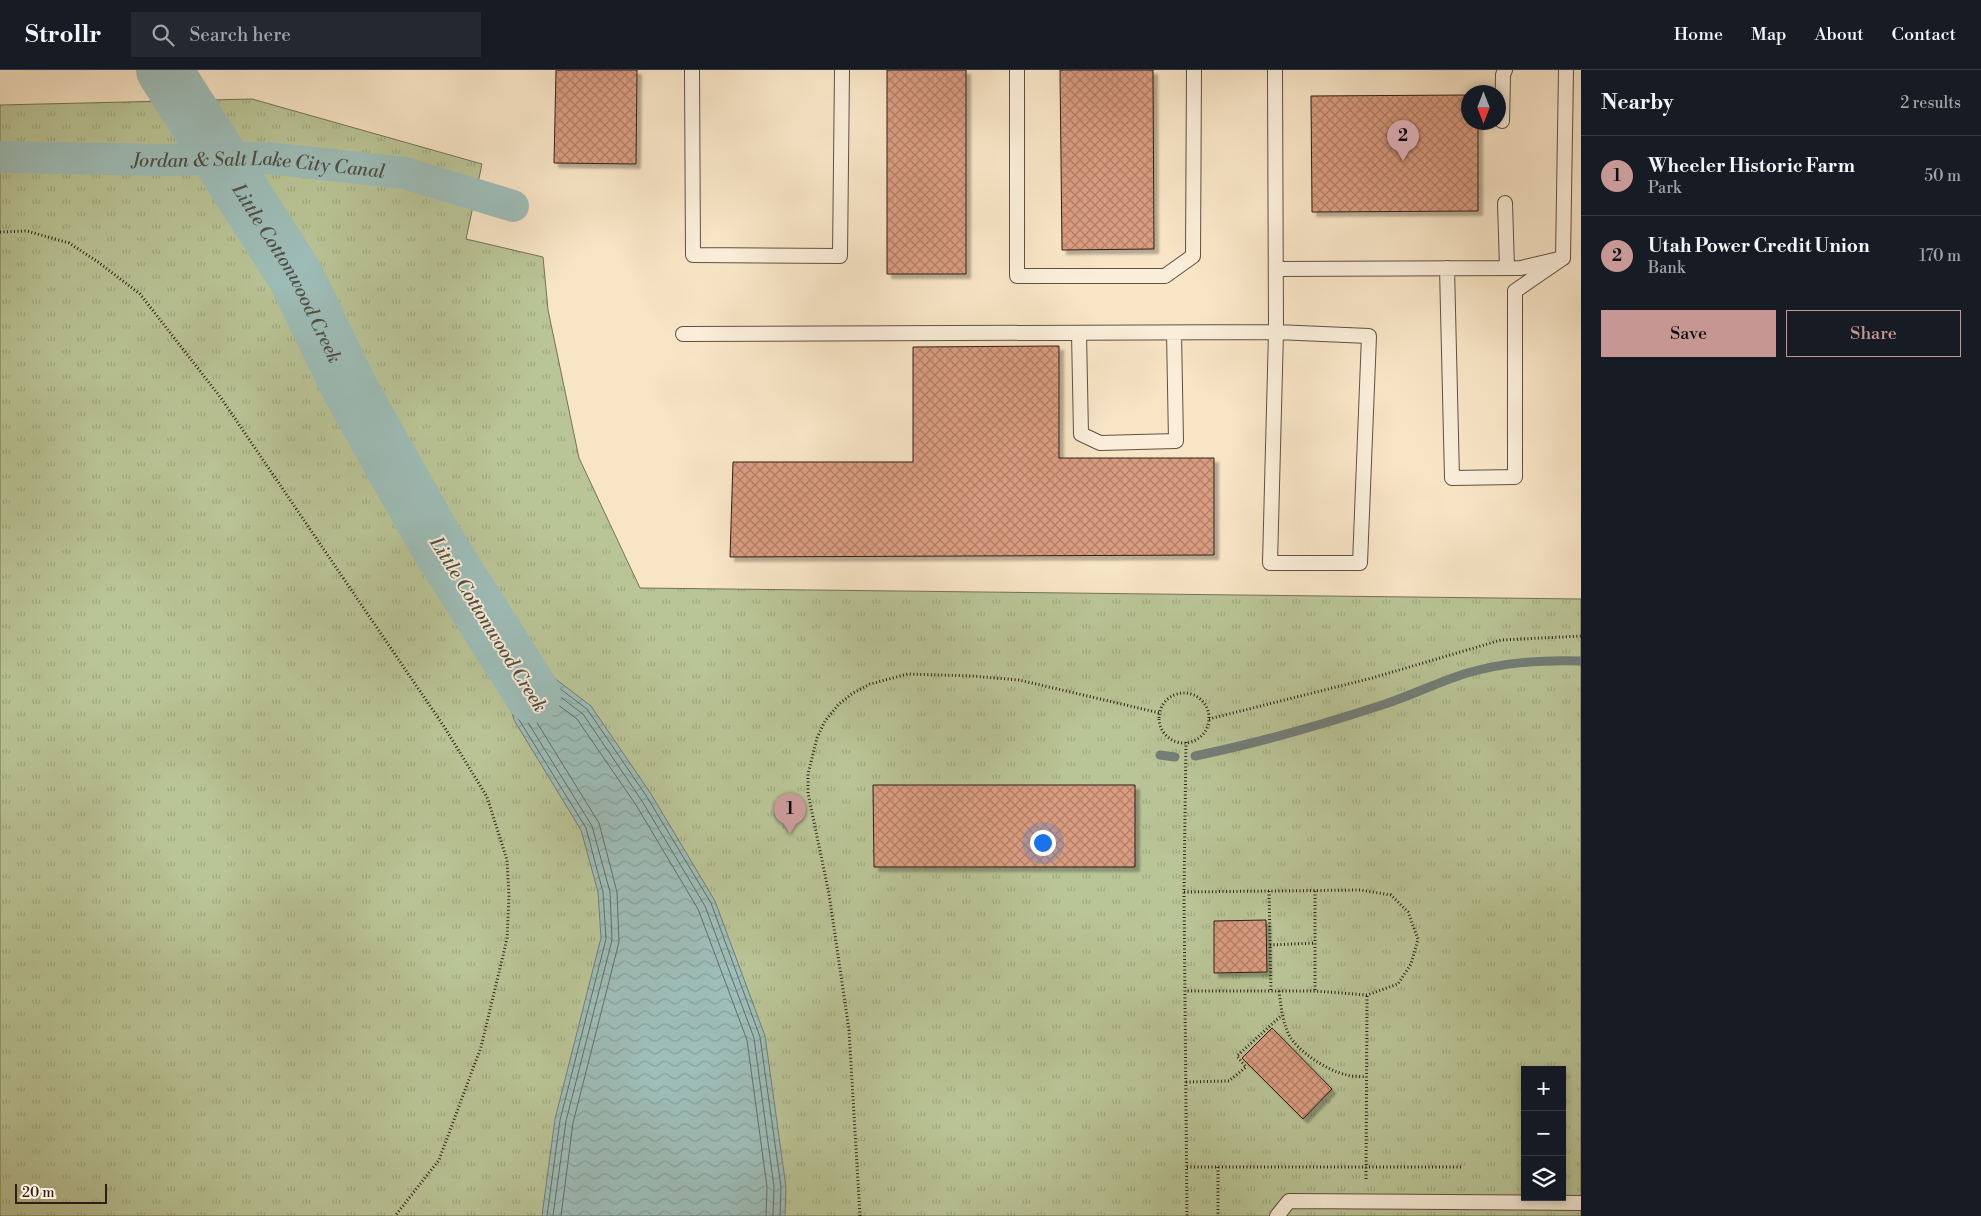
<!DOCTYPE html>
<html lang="en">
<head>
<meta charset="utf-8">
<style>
	:root { --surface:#171b24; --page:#242831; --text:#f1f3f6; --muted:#9ea1a6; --line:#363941; --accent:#c59692 }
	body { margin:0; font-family:"Libre Bodoni",serif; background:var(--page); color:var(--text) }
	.controls { position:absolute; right:15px; bottom:15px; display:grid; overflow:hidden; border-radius:0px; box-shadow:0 2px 8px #0003 }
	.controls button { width:45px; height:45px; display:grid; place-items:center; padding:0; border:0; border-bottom:1px solid var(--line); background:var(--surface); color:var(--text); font:25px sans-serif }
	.compass { position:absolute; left:1461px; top:15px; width:45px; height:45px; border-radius:50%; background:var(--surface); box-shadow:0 2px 8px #0003; rotate:180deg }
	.scale { position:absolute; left:15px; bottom:12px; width:92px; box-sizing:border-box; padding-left:5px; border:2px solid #2f1f16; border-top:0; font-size:14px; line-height:18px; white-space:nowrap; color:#2f1f16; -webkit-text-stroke:4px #faeeda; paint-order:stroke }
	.you { position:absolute; left:1042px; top:772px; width:18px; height:18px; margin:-12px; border:4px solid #fff; border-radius:50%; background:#1a73e8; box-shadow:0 0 0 8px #1a73e833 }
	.badge { display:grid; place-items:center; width:32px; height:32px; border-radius:50%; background:var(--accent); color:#111; font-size:16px; font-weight:700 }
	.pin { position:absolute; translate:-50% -41px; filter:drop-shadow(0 1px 2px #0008) }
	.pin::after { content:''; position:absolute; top:26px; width:18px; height:15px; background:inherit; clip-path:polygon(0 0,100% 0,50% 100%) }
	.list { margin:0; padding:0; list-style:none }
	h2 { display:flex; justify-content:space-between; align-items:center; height:65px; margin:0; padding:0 20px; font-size:21px }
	h2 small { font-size:16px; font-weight:400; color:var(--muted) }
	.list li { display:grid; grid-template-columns:32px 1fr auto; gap:15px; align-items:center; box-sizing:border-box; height:80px; padding:0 20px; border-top:1px solid var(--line) }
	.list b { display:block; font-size:19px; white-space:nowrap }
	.list p { margin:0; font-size:16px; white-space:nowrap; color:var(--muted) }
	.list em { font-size:16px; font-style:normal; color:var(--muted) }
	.actions { display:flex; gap:10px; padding:15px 20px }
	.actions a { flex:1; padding:11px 0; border:1px solid var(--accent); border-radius:0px; text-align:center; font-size:18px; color:var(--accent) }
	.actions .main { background:var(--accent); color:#111 }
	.icon { flex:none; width:28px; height:28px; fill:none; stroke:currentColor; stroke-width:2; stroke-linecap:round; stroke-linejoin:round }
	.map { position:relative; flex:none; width:1581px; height:1146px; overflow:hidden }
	header { display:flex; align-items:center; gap:30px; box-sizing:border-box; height:70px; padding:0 25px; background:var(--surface); border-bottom:1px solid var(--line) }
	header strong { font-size:24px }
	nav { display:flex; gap:28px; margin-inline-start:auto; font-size:18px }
	.search { width:350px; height:45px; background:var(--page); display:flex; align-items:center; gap:12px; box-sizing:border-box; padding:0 18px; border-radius:0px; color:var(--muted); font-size:19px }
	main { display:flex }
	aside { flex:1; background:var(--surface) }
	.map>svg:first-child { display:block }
	.grass { fill:url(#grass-tufts); stroke:#747256; fill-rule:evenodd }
	.water { fill:url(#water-waves); stroke:#727e78 }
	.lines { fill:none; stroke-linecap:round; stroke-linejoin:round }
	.shore { stroke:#666e68; stroke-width:1 }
	.stream { stroke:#727e78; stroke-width:9 }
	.canal { stroke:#9ebeb9; stroke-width:32 }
	.river { stroke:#9ebeb9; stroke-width:56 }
	.building { fill:url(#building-cross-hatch); stroke:#2f1f16; filter:url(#shadow) }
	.service-casing { stroke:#615042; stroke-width:16 }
	.path { stroke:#2f1f16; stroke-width:3; stroke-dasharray:1 2.5; stroke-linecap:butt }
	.service { stroke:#faeeda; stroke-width:14 }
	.labels { text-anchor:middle; stroke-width:4; stroke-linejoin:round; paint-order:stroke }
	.water-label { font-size:19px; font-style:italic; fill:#504f47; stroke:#faeeda }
</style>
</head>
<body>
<header>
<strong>Strollr</strong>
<div class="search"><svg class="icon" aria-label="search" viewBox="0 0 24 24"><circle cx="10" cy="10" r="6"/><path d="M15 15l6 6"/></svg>Search here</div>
<nav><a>Home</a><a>Map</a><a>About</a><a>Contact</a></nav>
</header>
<main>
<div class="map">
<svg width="1581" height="1146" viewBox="0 0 1581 1146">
	<defs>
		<pattern id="grass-tufts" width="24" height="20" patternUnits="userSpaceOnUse" patternTransform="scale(1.25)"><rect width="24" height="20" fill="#bac597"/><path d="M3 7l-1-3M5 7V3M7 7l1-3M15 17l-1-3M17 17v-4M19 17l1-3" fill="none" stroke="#a0a981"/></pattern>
		<pattern id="water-waves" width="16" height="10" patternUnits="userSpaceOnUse" patternTransform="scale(1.25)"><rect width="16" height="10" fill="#9ebeb9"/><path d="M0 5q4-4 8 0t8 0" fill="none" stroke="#88a39e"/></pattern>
		<pattern id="building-cross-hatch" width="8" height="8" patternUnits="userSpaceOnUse" patternTransform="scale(1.25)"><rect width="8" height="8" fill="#da9c80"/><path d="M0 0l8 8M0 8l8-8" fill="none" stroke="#b17f68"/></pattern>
		<filter id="shadow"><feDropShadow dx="4.5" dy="4.5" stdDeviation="1" flood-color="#0004"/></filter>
	</defs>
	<rect width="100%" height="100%" fill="#f8e5c6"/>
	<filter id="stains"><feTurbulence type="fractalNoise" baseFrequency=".004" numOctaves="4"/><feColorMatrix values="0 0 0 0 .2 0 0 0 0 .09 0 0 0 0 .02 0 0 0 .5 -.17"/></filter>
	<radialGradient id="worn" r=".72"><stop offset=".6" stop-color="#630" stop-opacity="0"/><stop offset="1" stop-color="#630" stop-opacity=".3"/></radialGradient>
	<path class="grass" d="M252,29L482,94L466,169L543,187L548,240L579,388L640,518L1581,529V1146H0V35ZM1525,1000H1562V1127H1525Z"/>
	<path class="water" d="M491,560L591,636L651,724L715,831L765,966L786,1117L785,1146H542L555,1049L601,868L598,822L581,760L514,650Z"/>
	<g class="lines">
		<path class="shore" d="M547,1146L560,1050L606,869L603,822L586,758L518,648L501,579L503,576L587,639L647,727L711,833L760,967L781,1117L780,1146
			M553,1146L566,1051L612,870L610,822L592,756L524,646L511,595L514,592L583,644L642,731L705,836L754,968L774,1117L773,1146
			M561,1146L573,1053L619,872L617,822L599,753L531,643L524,614L526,611L577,649L636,735L698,839L747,970L767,1117L766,1146"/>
		<path class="stream" d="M1160,685L1175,687
			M1195,686C1258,673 1321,655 1382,635C1410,626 1436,613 1464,604C1503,592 1541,590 1581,591"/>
		<path class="canal" id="s1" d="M0,87L164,90L268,88L404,103L513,136"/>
		<path class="river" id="s2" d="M164,0L296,207L351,321L435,470L533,625"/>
	</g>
	<path class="building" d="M556,0H637L636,94L554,93Z
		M887,0H966V204H887Z
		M1060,0H1153L1154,179L1062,180Z
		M1468,25V52H1478V141L1312,142L1311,26Z
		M1059,276V388H1214V485L730,487L733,392H913V277Z
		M873,715H1135V797H874Z
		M1266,850L1267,902L1214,903V851Z
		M1272,958L1332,1019L1303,1049L1242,988Z"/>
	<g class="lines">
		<defs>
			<path id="service" d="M692,0L693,185L840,186L842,0
				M1017,0V206H1165L1193,186L1194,0
				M1502,51L1503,5L1505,0
				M1505,133L1507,198
				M1447,198L1452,408L1515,407V221L1563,188
				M1276,199L1521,198L1563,188L1566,0
				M1276,262L1369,266L1360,493H1270Z
				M1079,263L1081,364L1100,373L1176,371L1174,263
				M683,264L1276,262L1275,0
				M1277,1146L1289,1131L1581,1133"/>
		</defs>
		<use href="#service" class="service-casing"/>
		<path class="path" d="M0,162L27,161L69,173L98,192L140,224L221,328L445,658L487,727L507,790L509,826L507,869L481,977L439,1090L395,1146
			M1159 648a25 25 0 1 1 50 0a25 25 0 1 1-50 0Z
			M1209,649L1372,608L1501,570L1581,566
			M1186,672L1184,822L1187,1146
			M1269,821L1271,921
			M1315,821V921
			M1184,822L1360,820L1391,825L1408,842L1418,869L1411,894L1398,914L1367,925L1315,921H1185
			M1270,875L1315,873
			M1279,921C1281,936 1282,949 1288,963C1296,981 1328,1001 1347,1005C1353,1007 1360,1006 1366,1007
			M1186,1012L1229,1011L1246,997L1237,986L1282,945
			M1187,1097H1461
			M1218,1097V1146
			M1366,1109L1367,925
			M860,1146L849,960L829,824L808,723V704L817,668L825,651L839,634L853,623L870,614L908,604L972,606L1019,610L1160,643"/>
		<use href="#service" class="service"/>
	</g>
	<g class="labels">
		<g class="water-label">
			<text dy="7" stroke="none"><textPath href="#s1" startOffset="259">Jordan &amp; Salt Lake City Canal</textPath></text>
			<text dy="7" stroke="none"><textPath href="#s2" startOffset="238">Little Cottonwood Creek</textPath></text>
			<text transform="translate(489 554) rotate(58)" y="7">Little Cottonwood Creek</text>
		</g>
	</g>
	<rect width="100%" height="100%" filter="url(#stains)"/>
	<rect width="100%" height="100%" fill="url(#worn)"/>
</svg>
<div class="controls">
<button>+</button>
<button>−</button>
<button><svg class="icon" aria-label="layers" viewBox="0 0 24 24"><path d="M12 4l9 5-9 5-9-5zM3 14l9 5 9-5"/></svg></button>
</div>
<svg class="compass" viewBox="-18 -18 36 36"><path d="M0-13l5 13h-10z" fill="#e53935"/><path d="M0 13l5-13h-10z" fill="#9ea1a6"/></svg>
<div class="scale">20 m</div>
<div class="you"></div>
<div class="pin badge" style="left:790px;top:764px">1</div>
<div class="pin badge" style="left:1403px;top:91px">2</div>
</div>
<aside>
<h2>Nearby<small>2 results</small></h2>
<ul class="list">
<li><span class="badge">1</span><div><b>Wheeler Historic Farm</b><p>Park</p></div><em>50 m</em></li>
<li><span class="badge">2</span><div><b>Utah Power Credit Union</b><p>Bank</p></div><em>170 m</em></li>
</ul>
<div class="actions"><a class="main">Save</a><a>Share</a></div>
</aside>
</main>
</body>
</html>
